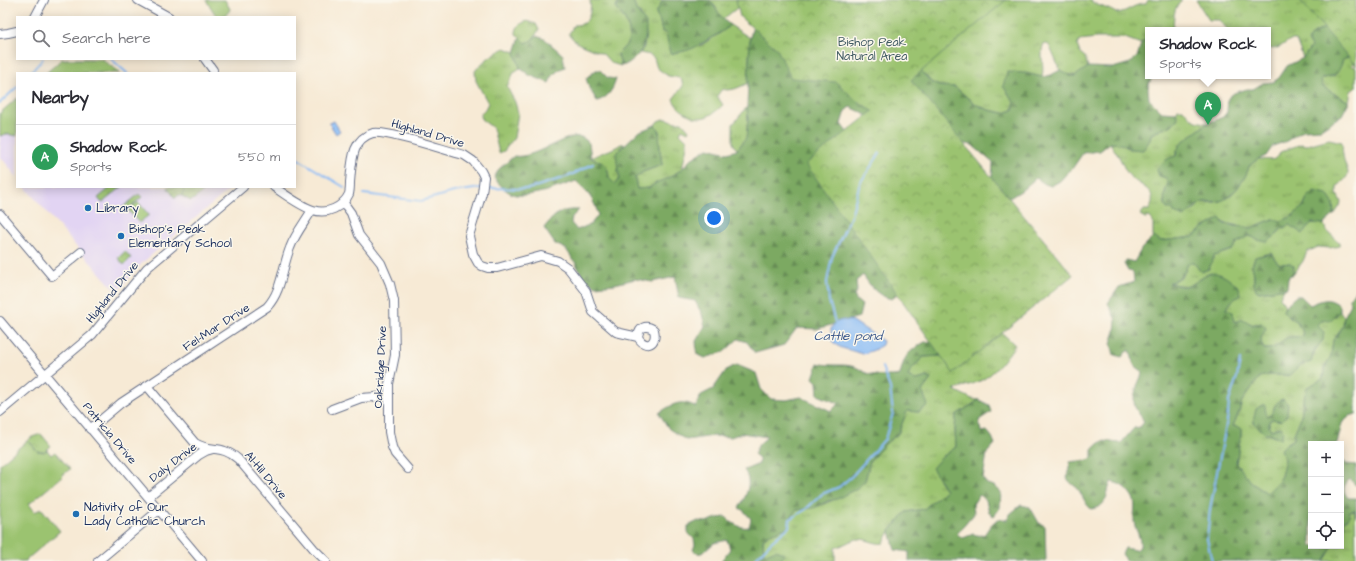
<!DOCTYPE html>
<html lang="en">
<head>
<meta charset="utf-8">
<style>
	:root { --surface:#fff; --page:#f2f2f3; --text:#2b2b33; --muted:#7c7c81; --line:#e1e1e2; --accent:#1f6fb2 }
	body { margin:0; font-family:"Architects Daughter",sans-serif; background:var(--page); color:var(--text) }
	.controls { position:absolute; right:12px; bottom:12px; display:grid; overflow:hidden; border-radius:0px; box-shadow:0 2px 10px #0003 }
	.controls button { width:36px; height:36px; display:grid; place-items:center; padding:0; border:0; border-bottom:1px solid var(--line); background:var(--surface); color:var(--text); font:20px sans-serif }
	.you { position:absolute; left:714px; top:218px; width:14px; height:14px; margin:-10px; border:3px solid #fff; border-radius:50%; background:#1a73e8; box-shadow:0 0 0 6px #1a73e833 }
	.badge { display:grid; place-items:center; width:26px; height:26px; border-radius:50%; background:var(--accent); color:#fff; font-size:13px; font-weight:700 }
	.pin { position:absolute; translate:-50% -33px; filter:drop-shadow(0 1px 2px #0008) }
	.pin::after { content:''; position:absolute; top:21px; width:14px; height:12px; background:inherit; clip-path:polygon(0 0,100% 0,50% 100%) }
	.popup { position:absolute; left:1145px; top:27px; width:126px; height:52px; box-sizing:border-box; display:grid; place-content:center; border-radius:0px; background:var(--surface); filter:drop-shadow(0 1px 3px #0005); font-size:13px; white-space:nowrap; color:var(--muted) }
	.popup b { font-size:15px; color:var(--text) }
	.popup::after { content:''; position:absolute; left:50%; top:100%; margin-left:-8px; border:8px solid transparent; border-top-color:var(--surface) }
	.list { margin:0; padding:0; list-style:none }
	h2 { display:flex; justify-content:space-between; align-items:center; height:52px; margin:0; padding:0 16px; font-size:17px }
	h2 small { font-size:13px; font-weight:400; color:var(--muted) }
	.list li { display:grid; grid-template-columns:26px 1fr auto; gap:12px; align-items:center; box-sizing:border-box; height:64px; padding:0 16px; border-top:1px solid var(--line) }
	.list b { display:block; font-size:15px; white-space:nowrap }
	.list p { margin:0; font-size:13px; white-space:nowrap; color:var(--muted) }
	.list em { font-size:13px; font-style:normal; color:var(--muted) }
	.icon { flex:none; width:22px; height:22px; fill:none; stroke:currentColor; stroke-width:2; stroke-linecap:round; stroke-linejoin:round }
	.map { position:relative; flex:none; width:1356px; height:561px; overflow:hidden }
	.search { position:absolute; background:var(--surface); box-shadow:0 2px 10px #0003; left:16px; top:16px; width:280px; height:44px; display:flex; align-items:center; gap:10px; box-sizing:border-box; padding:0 14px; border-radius:0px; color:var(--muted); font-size:15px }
	.panel { position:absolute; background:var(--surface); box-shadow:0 2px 10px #0003; left:16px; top:72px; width:280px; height:116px; border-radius:0px }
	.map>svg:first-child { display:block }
	.built { fill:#e2d4f3 }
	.grass { fill:url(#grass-tufts); stroke:#5b7966; fill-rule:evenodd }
	.forest { fill:url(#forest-firs); stroke:#4c6c60 }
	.park { fill:url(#park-crowns); stroke:#5b7966 }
	.pitch { fill:#9bc36f; stroke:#5b7966 }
	.water { fill:#88bbf6; stroke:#5275aa }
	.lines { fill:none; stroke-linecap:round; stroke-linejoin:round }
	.stream { stroke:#88bbf6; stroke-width:2 }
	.minor-casing { stroke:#687088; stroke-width:10 }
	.minor { stroke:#fff; stroke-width:8 }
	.poi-dot { fill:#1f6fb2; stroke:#fbf7ec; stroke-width:1.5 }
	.labels { text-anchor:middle; stroke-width:3; stroke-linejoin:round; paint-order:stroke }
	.park-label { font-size:12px; fill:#415b63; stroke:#fbf7ec }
	.street-label { font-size:12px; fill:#1b2f5e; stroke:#fbf7ec }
	.poi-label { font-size:12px; fill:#1b2f5e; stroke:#fbf7ec; text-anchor:start }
	.water-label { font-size:13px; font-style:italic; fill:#3c598c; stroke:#fbf7ec }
</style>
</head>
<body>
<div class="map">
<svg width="1356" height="561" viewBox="0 0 1356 561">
	<defs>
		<pattern id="grass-tufts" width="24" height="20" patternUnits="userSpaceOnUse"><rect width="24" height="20" fill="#9bc36f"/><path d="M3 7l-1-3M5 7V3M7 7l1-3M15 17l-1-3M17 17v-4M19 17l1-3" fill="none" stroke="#7e9f5e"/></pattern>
		<pattern id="forest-firs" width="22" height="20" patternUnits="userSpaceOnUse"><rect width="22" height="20" fill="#7ca962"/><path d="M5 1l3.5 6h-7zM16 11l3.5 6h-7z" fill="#658a54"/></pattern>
		<pattern id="park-crowns" width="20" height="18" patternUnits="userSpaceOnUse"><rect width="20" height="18" fill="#9bc36f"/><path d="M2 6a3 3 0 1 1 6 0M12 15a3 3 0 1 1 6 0" fill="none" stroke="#7e9f5e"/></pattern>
	</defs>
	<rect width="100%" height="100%" fill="#fbf7ec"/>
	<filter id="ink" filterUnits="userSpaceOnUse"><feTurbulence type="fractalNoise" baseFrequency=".025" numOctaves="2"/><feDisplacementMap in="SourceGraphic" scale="8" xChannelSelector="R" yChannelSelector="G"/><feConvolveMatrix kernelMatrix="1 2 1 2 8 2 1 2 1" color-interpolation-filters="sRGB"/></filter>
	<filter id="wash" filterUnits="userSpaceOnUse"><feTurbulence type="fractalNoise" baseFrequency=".012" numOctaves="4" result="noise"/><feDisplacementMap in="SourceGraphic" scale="16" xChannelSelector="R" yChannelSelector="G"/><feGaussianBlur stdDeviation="0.9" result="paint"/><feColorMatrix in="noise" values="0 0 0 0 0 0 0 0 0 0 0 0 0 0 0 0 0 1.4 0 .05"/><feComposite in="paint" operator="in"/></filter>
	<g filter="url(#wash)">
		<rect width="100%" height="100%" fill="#f7ead5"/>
		<path class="built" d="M17,98V177L0,156V113Z
			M25,187H231V188L143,262L117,292L81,252Z"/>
		<path class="grass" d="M590,0H619L616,8C624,17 635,32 626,45C624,48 620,51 618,55L621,66L611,63L603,54L579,44L573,39L569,34L574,25C577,25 582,24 584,23C591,18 591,7 590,0Z
			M633,0H663L656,13L660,22L662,32L700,46C710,39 721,34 730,25L750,38L748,83C740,87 731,92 722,89L717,96L723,105C711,116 701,123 686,113C679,109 676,106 673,99L683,86L681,78L668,76L657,68L654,58L650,55L640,53L644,47L646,33L640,13L636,10Z
			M709,0H747L722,20L715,6Z
			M930,0H1092V2C1100,7 1109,8 1116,13C1129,12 1132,4 1146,4L1148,0H1182C1173,7 1174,18 1173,29L1174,30H1148V36L1141,44L1125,38H1096L1080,40L1077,45L1080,53L1085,57L1088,67L1076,76L1067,74L1060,70L1049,45L1044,43C1039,55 1045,65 1042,77C1020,72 1021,73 1003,86L1014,102L1013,110L1004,113L989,110L975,104L955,87L939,86L931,82L915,64Z
			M1196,0H1356L1333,24L1311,35V47L1303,58L1296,40H1290C1282,45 1277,51 1268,48V30H1228L1219,20H1209Z
			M527,21L536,24L539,30L532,40L526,43L516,34C516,26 520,24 527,21Z
			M505,48L515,52L520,68L514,72L507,87L515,102L518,113L514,138L504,151L499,153L493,128L481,119V113L485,109L488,103L476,81L475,71C484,60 493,54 505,48Z
			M1355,53L1352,66L1356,67V87L1351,91L1349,102L1323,87L1321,79L1334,76L1343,60Z
			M747,107L748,120L746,138L737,150L733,143V124Z
			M1178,109H1183C1192,120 1195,122 1208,123C1201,128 1180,144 1177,151C1174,160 1170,169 1166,178L1168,183C1165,192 1162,200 1167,208L1193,211L1201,202C1207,203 1214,203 1220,201C1232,198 1247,178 1249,166L1258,159C1267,159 1277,163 1280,152L1301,144L1307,145L1329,139L1342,142C1343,146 1342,151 1343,155C1346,174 1355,171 1337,187V194L1341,202L1340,206L1334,215L1333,203L1307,198L1303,207L1291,217L1281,221L1273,219L1251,228L1224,223L1220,219L1203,228L1193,237L1161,241L1153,237V222L1150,217L1145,218L1140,215L1144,210H1149C1161,188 1137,187 1128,174C1124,169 1122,162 1119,157C1116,152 1113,148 1110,143L1121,144L1130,149L1150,140L1151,134L1172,125L1178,118L1176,113Z
			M663,119H668L675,122H682L689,130L688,132L682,129L680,133L687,140V146L682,169L670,177L656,183L649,188L637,189L635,178L643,172L662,165L660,150L659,129L655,125L658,121Z
			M621,144H625L621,147L618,171L620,178L615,184L609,178L608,170L591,158C601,152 611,151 621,144Z
			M111,187H122L102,203L98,198Z
			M1311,223L1324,224L1326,230L1340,243L1339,246L1330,248L1318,247L1307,252L1303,261L1293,275L1294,266L1290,263C1276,265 1278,263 1271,253L1255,257L1253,262L1254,283L1259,292L1280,289H1285L1282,292L1280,297L1285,306L1283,311L1290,318L1297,321L1299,327L1302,330L1303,336C1298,338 1294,336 1290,337C1280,338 1279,351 1264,349L1261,342L1262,334L1256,323L1253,325C1248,321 1241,320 1234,323L1226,309L1232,301L1240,295L1207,274C1190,287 1191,288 1169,283C1182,278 1184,276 1188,263H1194L1201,272L1209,269L1214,256L1232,250L1238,242L1248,236L1253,237L1257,240L1274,237C1286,222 1294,225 1311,223Z
			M1340,311L1344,317L1343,326L1333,340L1331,356L1324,368L1323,379L1303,401L1301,417L1294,434V439L1287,444L1285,459L1280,480L1267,493L1253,484L1236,463L1241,434V428L1233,426L1239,412L1242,401L1260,377L1269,375H1291L1299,366L1311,362L1315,350L1323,340L1318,326L1319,322L1326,320H1332ZM1274,407L1273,419L1269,421V426L1271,430L1278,427V438L1264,433L1253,422L1255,419L1266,415L1269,416L1273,413Z
			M999,330L1015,345C1005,359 996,373 980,381C972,385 962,386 954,390L972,399L979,400L956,415L955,429L956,447L942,457L939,480L946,490L924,509L906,512L890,531L884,543C876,545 868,539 859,539C852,539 842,546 835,548V561H780L784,554L766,555L764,553L763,539L790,519L796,510C821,509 844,495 865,481L870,461L885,444L898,434L907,411L919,412L922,391L931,379L926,377L921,379L915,380L908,376L912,369L923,357L941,356L953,358Z
			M1355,510L1356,561H1324L1333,546H1341V537L1344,532V520L1348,519L1350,511Z"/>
		<path class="forest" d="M619,0H633L636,10L646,23C646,38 646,47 635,58C630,62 627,65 621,66L618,55C620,51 624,48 626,45C635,32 624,17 616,8Z
			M663,0H709C717,8 720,18 730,25C723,32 716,35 709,39C694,49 688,51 670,54L666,33L662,32L660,22L656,13Z
			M755,17L915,64L931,82L939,86L955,87L975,104L989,110L1004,113L1013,110L1014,102L1003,86L1007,72L1026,73L1042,77L1051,75L1060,70L1067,74L1075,76L1088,67L1113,68L1130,63L1137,57L1141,44L1148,36V76H1152L1148,88L1149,99L1162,112L1176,113L1178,118L1172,125L1151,134L1150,140L1143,150L1130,149L1121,144L1110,143L1100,151L1083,153L1072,169L1067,173L1060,181L1051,186L1045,184L1036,178L1021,191L1003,202L991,189L993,163L972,145L949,141L867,134V116L859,111L850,107L845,111L841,124L847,132L904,286L892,299C877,296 871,287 863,275L856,281L857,290L854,295L856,300L862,305L859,317L817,329L797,328L784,345L755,353L747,342L738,339L724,352L705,358L697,354L696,341L705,326L702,314L695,301L679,298L675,277L652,282L635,279L615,284L596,286L584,279L576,264L566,249L555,244L544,228C555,214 560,209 579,210L572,217L571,223L577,230L591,224L598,215C595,200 587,192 576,181C560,187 533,197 516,195C508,194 499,184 494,178L499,169L514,156C533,160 565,133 581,137C584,138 587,141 589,143L591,158C604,163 608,164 609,178L615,184L620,178L618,171L616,153L638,132L655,125L659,129L660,150L662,165L643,172L635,178L637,189L649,188L656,183L670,177L682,169L691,159L708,148L727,153L737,150L746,138L748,120L747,107L750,38Z
			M1333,24L1355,53L1343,60C1338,75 1336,75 1321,79L1323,87L1349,102L1342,115L1321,129L1303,130L1287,141L1273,146L1266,156L1258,159L1249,166C1247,178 1232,198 1220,201C1215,202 1204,201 1201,203C1198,204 1188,214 1184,217L1174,213L1173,209H1167C1162,200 1165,192 1168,183L1166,178L1159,176L1157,170C1160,162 1168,158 1176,156L1177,150L1182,142L1208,123L1223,117L1227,112L1228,98L1234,93L1247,89H1253L1263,83L1273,82L1279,78L1287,66L1303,58L1311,47L1308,41L1311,35Z
			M536,36L545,39L563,55L565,67C556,71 553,74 549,83L529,75L520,68L515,52L520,37L526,43L532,40Z
			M596,70H600L608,78L616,79C613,90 608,98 597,101L589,88L586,78Z
			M1314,191L1327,194L1333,203L1334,215L1324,224L1311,223L1303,234L1289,225L1281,229L1274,237L1267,242L1257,240L1253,237L1248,236L1238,242L1232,250L1214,256L1209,269L1201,272L1194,263H1188C1184,276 1182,277 1169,283C1174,284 1180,287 1185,286C1196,286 1204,271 1215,273C1224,274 1232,282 1239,287L1240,295L1232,301L1226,309L1233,312L1234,322L1240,320L1241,318L1253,325L1261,323L1265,326L1266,330C1260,336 1260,342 1264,349C1279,351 1280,338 1290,337C1294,336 1298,338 1303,336L1302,330L1299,327L1297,321L1290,318L1283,311L1285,306L1296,296H1301L1310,305C1322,300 1329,296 1340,306V311L1332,320H1326L1319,322L1318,326L1324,332L1323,340L1315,350L1311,362L1299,366L1291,375H1269L1260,377L1242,401L1239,412L1233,426L1241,428V434L1236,463L1253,484L1267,493L1280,480L1285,459L1280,450L1286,444L1294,439V434L1301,417L1303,401L1307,387L1323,379L1324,368L1331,356L1333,340L1343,326L1344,317L1351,304L1349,299L1356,289V414L1350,416L1342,423L1337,444H1311V546H1333L1324,561H1127L1122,554L1125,548L1135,550L1140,547C1141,538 1137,533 1135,526C1131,512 1141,504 1127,490C1122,485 1118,483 1111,482C1105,496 1109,506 1091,509C1083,502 1082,492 1076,487C1072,484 1070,483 1067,478L1070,468V462C1078,460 1084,463 1092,458V450C1103,437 1105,442 1121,443L1134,428L1140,427L1144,422C1142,417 1138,413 1136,409C1130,398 1139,382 1143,372L1134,365L1130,350L1126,352L1122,357L1114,355L1111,343L1115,331L1116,320L1108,303L1119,287L1134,282L1133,272L1128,271L1124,264L1126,260L1134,262L1142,248L1153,237L1161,241L1193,237L1203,228L1220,218L1224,224L1251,228L1273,219L1281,221L1291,217L1303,207L1307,198Z
			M1271,253C1278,263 1276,265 1290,263L1294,266L1293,275H1290L1288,279L1287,288L1259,292L1256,290L1254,283V274L1252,266L1255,257Z
			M925,342H932L942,348L941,356L923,357L912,369L908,376L915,380L921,379L926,377L931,379L922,391L928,405L919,412L907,411L898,434L885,444L870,461L865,481L856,489L837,499L828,501L814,508L796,510L790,519L789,527L768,535L763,539L764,553L766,554L776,550L785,554L780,561H721L730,549L727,540L714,543L704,552L698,554L693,550L695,545L694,539L688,533V526L698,521L706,522L717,518L726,517C732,523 740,529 749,527L751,519L744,511L739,508C746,496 753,483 744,470L759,464V458L754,454L759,444L767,437L742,433L731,437L714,436L686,440L669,429L659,413C671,405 681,398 696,407L701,395L713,389L727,369L737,365L756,373L761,389L771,399L786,400L801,397L831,411L839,403L827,399L818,395L817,382L813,378L818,363C832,367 843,363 855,367C859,368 862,371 866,373C877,376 889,377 900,375C904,356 908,351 925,342Z
			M1283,399L1288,404L1287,415L1281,421L1272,419L1269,421V426L1271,430L1281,427L1283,431L1281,439L1264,433L1253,422L1256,409L1262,405H1265L1266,415L1269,416C1276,410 1273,402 1283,399Z
			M979,400L989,405L991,412L979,420L981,432L987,431L992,437L995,444L987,453L983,479L987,484L994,486L1001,492L1000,508L994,516L989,513L986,500L979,495L973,504L974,514L957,534L963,538L973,534C986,538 984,533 991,525C993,522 997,520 999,519L1007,520L1010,514L1021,505L1030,507L1039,523L1045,526L1046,561H909V552L895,550L890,531L906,512L924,509L946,490L932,468L942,457L956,447L955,429L956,415Z
			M1341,457L1346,464L1356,465V486L1350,479C1343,485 1342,491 1348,498H1356V516L1355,515V510L1350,511L1349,514L1350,516L1344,521V532L1341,537Z"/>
		<path class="park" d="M736,0H1006L911,80L1073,275L953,373L806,164L873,111L857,101L836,82L791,78L777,49L740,17Z
			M1300,0H1356V66Z
			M167,187H183L184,191L182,196L179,195L175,198Z
			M125,251L131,258L124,265L118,258Z
			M41,434L51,446L44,452L37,451L28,440L32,437Z"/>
		<path class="pitch" d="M206,0H225L230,9C229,14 222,17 217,17Z
			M62,59H102L120,73H46Z
			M17,98V136L6,134L0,136V113Z
			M183,187H208L202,193L191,201L182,196L184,191Z
			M139,194L142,197L125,211L122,208Z
			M138,202L149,215L139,223L128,210Z
			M28,440L37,451L44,452L47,450L51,455L55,452L70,469L64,474L63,473L62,474L63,476L29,504L35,512L41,508L60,531L25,561H0V464Z"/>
		<path class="water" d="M334,121L340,131L336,134L329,123Z
			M843,320L853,321L883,341L882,345L874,350L863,354L842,348L836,345L832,341L831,329L835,322Z"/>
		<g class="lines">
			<path class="stream" d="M111,59L127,73
				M30,73L43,59
				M0,103L17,87
				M295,157L344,187
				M486,188L528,189L569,176L593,164
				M364,194L421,201L454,192L481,188
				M835,322L829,301L827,282L832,257L851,216L860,183L880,153
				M753,561L771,542L789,527L790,519L805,510L822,494L839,487L852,476L885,439L893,413L890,388L882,367
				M1212,561L1207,539L1210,509L1228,415L1229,401L1237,377L1240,360"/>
		</g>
	</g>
	<g filter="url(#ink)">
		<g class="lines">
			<defs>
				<path id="minor" d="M138,0L169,17
					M35,17L44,0
					M0,34L8,33L17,31
					M205,59L213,70
					M274,187C286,195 300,206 313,210C327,215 343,207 349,194C350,190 350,185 350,182C352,163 351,139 373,133C387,130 447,151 464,155L473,161L481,171L484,177L482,193L469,236L473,254L478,263L482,266L488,268H497L541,256L558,261L568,268L586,291L593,312L616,332L638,337C645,350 658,344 654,330C646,324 639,327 638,337
					M343,202L351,213L359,235L381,263L390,284L394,301L395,355L389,384V432L392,447L395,454L408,469
					M0,214L52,276L81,252
					M0,321L202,561
					M147,386L195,443C211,453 221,444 238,459L314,549L326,561
					M332,409L361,398L389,396
					M0,412L92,335L147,268L243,187
					M90,429L121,403L267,307C282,291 282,268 290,248C295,234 305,222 312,210
					M148,497L199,455L206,451L213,449
					M98,561L159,510"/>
			</defs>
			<use href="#minor" class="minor-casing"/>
			<use href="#minor" class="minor"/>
		</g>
	</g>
	<g class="poi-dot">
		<circle cx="88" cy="208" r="4"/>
		<circle cx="121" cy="236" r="4"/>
		<circle cx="76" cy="514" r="4"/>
	</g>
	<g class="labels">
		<g class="park-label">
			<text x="872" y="46">Bishop Peak<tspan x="872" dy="14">Natural Area</tspan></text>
		</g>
		<g class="street-label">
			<text transform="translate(428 133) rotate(16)" y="4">Highland Drive</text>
			<text transform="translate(112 292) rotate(-51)" y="4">Highland Drive</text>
			<text transform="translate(216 327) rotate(-33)" y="4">Fel-Mar Drive</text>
			<text transform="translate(380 367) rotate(-87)" y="4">Oakridge Drive</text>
			<text transform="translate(110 433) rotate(50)" y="4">Patricia Drive</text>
			<text transform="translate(173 462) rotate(-38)" y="4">Daly Drive</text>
			<text transform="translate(266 475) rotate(50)" y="4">Al-Hil Drive</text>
		</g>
		<g class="poi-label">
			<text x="96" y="212">Library</text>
			<text x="129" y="233">Bishop's Peak<tspan x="129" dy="14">Elementary School</tspan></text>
			<text x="84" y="511">Nativity of Our<tspan x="84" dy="14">Lady Catholic Church</tspan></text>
		</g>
		<g class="water-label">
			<text x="848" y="340">Cattle pond</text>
		</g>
	</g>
</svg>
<div class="controls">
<button>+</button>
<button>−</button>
<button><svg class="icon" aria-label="locate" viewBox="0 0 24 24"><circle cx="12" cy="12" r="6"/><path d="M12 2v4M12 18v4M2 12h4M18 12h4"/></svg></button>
</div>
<div class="you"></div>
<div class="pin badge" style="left:1208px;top:125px;background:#2e9e5b">A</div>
<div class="popup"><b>Shadow Rock</b>Sports</div>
<div class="search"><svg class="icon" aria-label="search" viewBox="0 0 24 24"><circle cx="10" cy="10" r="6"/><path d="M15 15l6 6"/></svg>Search here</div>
<section class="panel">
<h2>Nearby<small></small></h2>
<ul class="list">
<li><span class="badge" style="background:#2e9e5b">A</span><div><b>Shadow Rock</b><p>Sports</p></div><em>550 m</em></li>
</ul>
</section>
</div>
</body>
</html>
